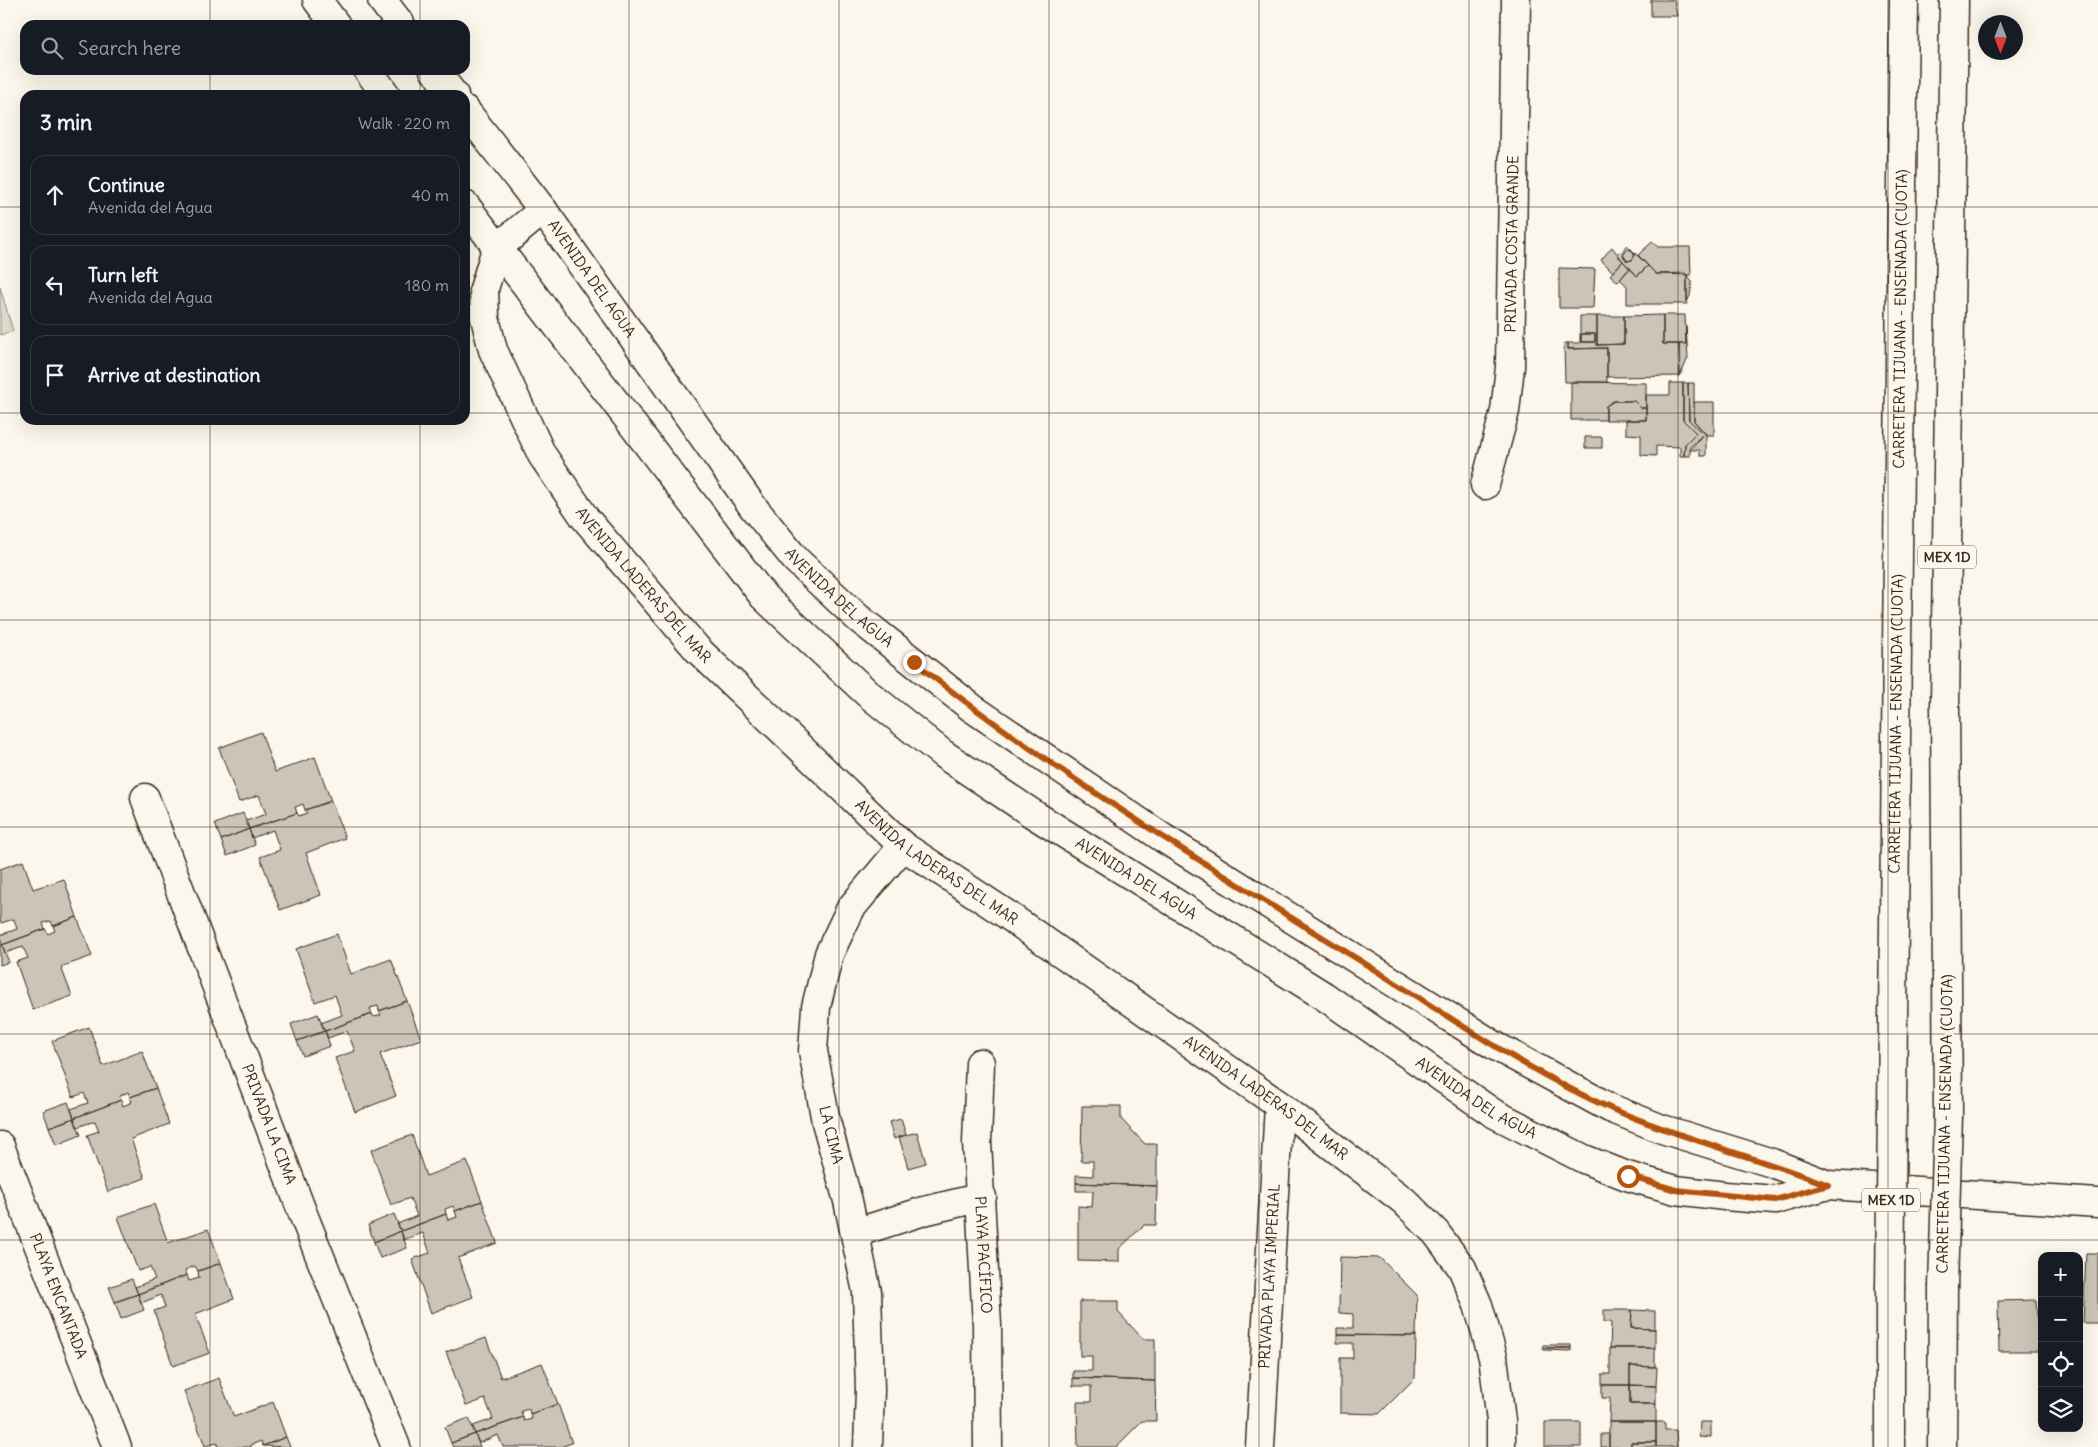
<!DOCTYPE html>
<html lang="en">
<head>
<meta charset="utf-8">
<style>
	:root { --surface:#171b24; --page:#242831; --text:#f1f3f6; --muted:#9ea1a6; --line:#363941 }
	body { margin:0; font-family:Delius,sans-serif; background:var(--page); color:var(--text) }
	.controls { position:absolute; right:15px; bottom:15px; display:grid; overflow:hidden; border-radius:10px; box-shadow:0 5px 20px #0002 }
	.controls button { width:45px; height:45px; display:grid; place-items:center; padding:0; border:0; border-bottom:1px solid var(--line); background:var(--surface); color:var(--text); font:25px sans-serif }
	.compass { position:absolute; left:1978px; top:15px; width:45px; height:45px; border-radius:50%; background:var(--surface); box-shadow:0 5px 20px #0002; rotate:180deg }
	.stop { position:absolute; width:15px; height:15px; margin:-11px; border:4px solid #b45309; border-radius:50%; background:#fff }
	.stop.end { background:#b45309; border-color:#fff; box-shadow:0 1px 5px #0008 }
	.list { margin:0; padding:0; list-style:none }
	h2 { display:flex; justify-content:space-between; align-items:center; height:65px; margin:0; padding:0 20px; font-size:21px }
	h2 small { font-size:16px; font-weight:400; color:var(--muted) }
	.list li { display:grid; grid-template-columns:32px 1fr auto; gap:15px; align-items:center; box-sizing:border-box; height:80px; margin:0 10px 10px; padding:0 10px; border:1px solid var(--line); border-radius:15px }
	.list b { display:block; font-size:19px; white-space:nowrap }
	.list p { margin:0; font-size:16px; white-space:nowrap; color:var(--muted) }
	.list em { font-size:16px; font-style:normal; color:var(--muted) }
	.icon { flex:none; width:28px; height:28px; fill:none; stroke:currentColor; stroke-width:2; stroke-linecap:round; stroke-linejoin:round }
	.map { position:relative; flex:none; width:2098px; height:1447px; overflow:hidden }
	.search { position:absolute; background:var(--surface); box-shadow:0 5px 20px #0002; left:20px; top:20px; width:450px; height:55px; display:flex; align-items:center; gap:12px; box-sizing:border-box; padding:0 18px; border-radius:15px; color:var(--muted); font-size:19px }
	.panel { position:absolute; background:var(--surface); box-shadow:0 5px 20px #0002; left:20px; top:90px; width:450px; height:335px; border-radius:15px }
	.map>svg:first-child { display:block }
	.green { fill:#dfd9ce; stroke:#8d8276 }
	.building { fill:#ccc4b9; stroke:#3b2a1e; fill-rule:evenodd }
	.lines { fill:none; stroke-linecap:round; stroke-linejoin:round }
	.street-casing { stroke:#3b2a1e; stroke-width:31 }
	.secondary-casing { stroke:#3b2a1e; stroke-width:31 }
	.highway-casing { stroke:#3b2a1e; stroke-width:31 }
	.street { stroke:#fbf7ec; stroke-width:28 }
	.secondary { stroke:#fbf7ec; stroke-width:28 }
	.highway { stroke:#fbf7ec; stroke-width:28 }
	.highway-bridge-casing { stroke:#3b2a1e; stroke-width:31; stroke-linecap:butt }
	.highway-bridge { stroke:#fbf7ec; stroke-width:28 }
	.route { stroke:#b45309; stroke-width:6 }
	.grid { fill:none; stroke:#3b2a1e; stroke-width:1; stroke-opacity:0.55 }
	.labels { text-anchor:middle; stroke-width:5; stroke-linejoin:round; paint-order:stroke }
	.shield { fill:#fbf7ec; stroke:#75685c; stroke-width:1 }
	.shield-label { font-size:14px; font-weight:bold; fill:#3b2a1e }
	.street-label { font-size:15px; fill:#3b2a1e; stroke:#fbf7ec }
</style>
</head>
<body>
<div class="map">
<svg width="2098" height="1447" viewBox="0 0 2098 1447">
	<rect width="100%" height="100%" fill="#fbf7ec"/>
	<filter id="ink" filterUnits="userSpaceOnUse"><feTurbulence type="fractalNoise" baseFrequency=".02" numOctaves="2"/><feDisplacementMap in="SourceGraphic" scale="10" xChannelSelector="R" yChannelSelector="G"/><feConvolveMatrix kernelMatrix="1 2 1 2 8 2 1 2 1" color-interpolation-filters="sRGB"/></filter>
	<g filter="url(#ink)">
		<path class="green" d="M0,287L13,331L0,335Z"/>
		<path class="building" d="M1651,0H1674L1677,16H1651Z
			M1652,242L1658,247H1690L1691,275L1656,274L1638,255Z
			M1627,245L1648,266L1637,276L1617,255ZM1627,249L1632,250L1635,255L1632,260L1627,261L1623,255Z
			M1612,247L1623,261L1613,272L1601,260Z
			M1627,249L1632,250L1635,255L1632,260L1627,261L1623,255Z
			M1623,261L1630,268L1618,282L1610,275Z
			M1648,266L1656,274L1685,273L1687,275V304H1627V286L1620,279L1630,268L1637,276Z
			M1559,268L1595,269L1593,308H1559Z
			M1687,275L1692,282L1690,296L1687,302Z
			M1663,315V344H1679L1680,376L1607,377V348L1568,349V343H1580V316H1597V345L1624,344V316ZM1581,334H1595V342H1581Z
			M1663,315H1685L1686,344H1663Z
			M1597,316H1624V344L1597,345Z
			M1686,327L1688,358L1680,376L1679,344H1686Z
			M1581,334H1595V342H1581Z
			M1564,343H1568V349L1607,348V382H1565Z
			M1571,382L1646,383V408H1641L1634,401H1614L1606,406V420H1571Z
			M1670,383H1683V420L1696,433L1685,444L1684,456H1680V447L1656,446V456L1641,455V435L1626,434V420H1646V395H1670Z
			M1683,383H1688L1689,420L1703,434L1690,447V456H1684L1685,444L1696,433L1683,420Z
			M1688,383H1694V421L1706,434V456H1700V450H1690L1703,434L1689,420Z
			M1614,401H1634L1641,408H1646V420H1606V406Z
			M1694,402H1714V435H1706L1694,421Z
			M1585,437H1602V448H1585Z
			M261,732L275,772L315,757L331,801L305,810L303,804L295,807L297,813L249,829L246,821L266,814L259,795L239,802L219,748Z
			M331,801L345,838L306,853L321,895L280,910L260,857L280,850L273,830L252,838L249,829L297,813L299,816L307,813L305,810Z
			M243,813L249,829L221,840L215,824Z
			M249,829L255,845L227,856L221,840Z
			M23,861L33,889L64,879L77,917L53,926L51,921L43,923L45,929L2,945L0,935L17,929L14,919L1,923L0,919V869Z
			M77,917L92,956L61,967L72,996L33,1010L16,962L28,958L23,947L5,953L2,945L45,929L48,934L55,931L53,926Z
			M337,934L351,974L391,959L407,1001L379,1011L378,1006L370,1008L372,1014L325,1031L321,1023L342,1015L335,995L315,1002L296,949Z
			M2,945L9,962L0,965V946Z
			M407,1001L421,1039L380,1054L396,1096L355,1112L335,1058L355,1051L347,1031L328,1038L325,1031L372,1014L374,1017L381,1015L379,1011Z
			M318,1014L325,1031L297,1041L291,1024Z
			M89,1027L103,1066L142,1051L156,1088L130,1097L128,1092L120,1096L121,1100L74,1118L71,1109L88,1103L84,1093L73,1097L52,1041Z
			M325,1031L330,1046L303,1056L297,1041Z
			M156,1088L169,1124L131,1139L145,1178L108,1192L87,1135L99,1131L95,1121L77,1127L74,1118L121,1100L123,1106L132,1102L130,1097Z
			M68,1102L74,1118L49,1127L43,1111Z
			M1082,1106H1121V1119L1145,1144H1157V1186L1076,1183V1175L1093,1176V1161H1081Z
			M74,1118L81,1135L56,1145L49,1127Z
			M901,1119L906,1135L894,1139L889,1122Z
			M917,1132L926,1163L908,1168L899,1137Z
			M412,1135L426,1176L467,1161L482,1201L455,1211L453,1206L445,1209L446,1214L401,1231L397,1224L417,1216L410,1198L391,1205L371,1150Z
			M1076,1183L1157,1186L1156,1225H1144L1119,1249V1262L1078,1261V1206L1092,1207L1093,1191H1076Z
			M482,1201L497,1243L458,1258L473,1297L431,1313L412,1259L430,1253L423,1233L403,1240L401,1231L446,1214L448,1220L457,1217L455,1211Z
			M154,1204L168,1243L208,1229L221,1263L198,1271L195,1266L185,1270L187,1275L138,1294L135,1287L155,1279L150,1267L138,1271L118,1217Z
			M394,1214L401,1231L374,1242L368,1225Z
			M401,1231L407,1248L380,1258L374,1242Z
			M2086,1253H2098V1323H2083Z
			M1340,1257L1380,1258L1417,1295L1416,1336L1337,1335V1328H1353V1314L1339,1313Z
			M221,1263L234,1299L195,1314L210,1353L173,1366L154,1311L165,1307L161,1295L141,1303L138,1294L187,1275L189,1281L199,1278L198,1271Z
			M132,1279L138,1294L115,1302L109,1287Z
			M138,1294L144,1310L121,1319L115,1302Z
			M2036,1300L2039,1351H1999L1998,1301Z
			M1080,1301H1118V1312L1143,1339H1155V1381L1073,1378V1371H1092V1356H1080Z
			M1604,1310H1632L1631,1328L1655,1329V1348H1610L1611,1322H1604Z
			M1632,1310L1655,1311V1329L1631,1328Z
			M1337,1335L1416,1336L1415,1378L1379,1414L1340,1413V1358H1353V1343H1337Z
			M486,1338L501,1378L542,1363L558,1404L530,1414L529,1409L521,1411L523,1417L475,1434L473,1426L493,1419L485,1399L466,1406L446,1352Z
			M1543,1345H1571V1348H1543Z
			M1543,1348H1571V1351L1543,1350Z
			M1610,1348H1655V1367L1630,1366V1385H1602V1374H1610Z
			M1630,1366L1657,1367L1656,1386L1630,1385Z
			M219,1378L234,1417L273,1402L286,1437L263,1446L261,1441L251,1445V1447H218L217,1443L205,1446L184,1391Z
			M1073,1378L1155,1381L1156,1421H1142L1116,1447H1078L1077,1402H1091V1386H1073Z
			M1602,1385H1630V1404H1656V1422H1609L1610,1398H1602Z
			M1630,1385L1656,1386V1404H1630Z
			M558,1404L572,1443L560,1447H503L498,1435L479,1443L475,1434L523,1417L524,1421L532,1419L530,1414Z
			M469,1418L475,1434L451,1443L445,1427Z
			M1545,1422H1581V1447H1545Z
			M1609,1422H1656V1442H1631V1447H1609Z
			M1656,1422H1665V1430H1676L1677,1447H1656Z
			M1700,1422H1711V1438L1699,1437Z
			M475,1434L480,1447H453L451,1443Z
			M1601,1434H1609V1447H1601Z
			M286,1437L290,1447L263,1446Z
			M1631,1442H1656V1447H1631Z"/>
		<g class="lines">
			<defs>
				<g id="street">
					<path id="s1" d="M1485,485L1505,411L1510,367L1516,0"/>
					<path id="s2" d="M145,798L303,1214L396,1447"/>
					<path id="s3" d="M980,1063L977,1142L987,1325L988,1447"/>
					<path id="s4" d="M0,1146L117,1447"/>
					<path d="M855,1233L924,1211L982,1197"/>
					<path id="s5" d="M1260,1447L1279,1105"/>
				</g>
				<g id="secondary">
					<path d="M317,0L336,25"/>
					<path d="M382,0L401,25"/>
					<path d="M368,70L386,95"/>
					<path d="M434,70L454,95"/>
					<path id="s6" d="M465,110L543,210L753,507L796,560L858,618L972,708L1163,838L1497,1047L1610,1108L1662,1129L1772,1163L1828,1185L2098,1203"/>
					<path id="s7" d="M465,205L764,597L867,693L943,754L1033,814L1324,996L1493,1113L1584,1159L1627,1176L1676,1190L1725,1196L1775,1200L1828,1185"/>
					<path id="s8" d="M543,210L496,249L484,289L485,318L493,350L542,455L585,518L698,650L903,846L1006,914L1279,1105L1404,1201L1436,1233L1462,1268L1478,1305L1493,1357L1501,1421V1447"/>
					<path d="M868,1447L870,1390L867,1292L848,1201L826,1122L813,1051L816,1007L829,954L851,908L903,846"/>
				</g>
				<g id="highway">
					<path id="s9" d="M1892,1110L1904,0"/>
					<path d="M1948,1115L1945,706L1954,0"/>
					<path d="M1890,1289V1447"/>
					<path d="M1942,1447L1943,1288"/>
				</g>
			</defs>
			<use href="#street" class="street-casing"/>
			<use href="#secondary" class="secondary-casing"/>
			<use href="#highway" class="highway-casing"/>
			<use href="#street" class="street"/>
			<use href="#secondary" class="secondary"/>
			<use href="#highway" class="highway"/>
			<defs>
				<path id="highway-bridge" d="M1943,1288L1948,1115
					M1890,1289L1892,1110"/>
			</defs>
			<use href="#highway-bridge" class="highway-bridge-casing"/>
			<use href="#highway-bridge" class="highway-bridge"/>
		</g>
	</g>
	<g class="lines" filter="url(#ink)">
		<path class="route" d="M914,662C1051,771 1202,862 1351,955C1437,1008 1520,1068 1612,1109C1682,1139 1757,1157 1828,1185L1775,1200L1676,1190L1628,1176"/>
	</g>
	<path class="grid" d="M210,0V25M420,0V25M629,0V1447M839,0V1447M1049,0V1447M1259,0V1447M1469,0V1447M1678,0V1447M1888,0V1447M210,70V95M420,70V95M0,207H25M465,207H2098M0,413H25M465,413H2098M210,420V1447M420,420V1447M0,620H2098M0,827H2098M0,1034H2098M0,1240H2098"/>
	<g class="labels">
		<g class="shield">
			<rect x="1918" y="545.5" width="58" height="23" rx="4"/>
			<rect x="1862" y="1188.5" width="58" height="23" rx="4"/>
		</g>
		<g class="shield-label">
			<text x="1947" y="562">MEX 1D</text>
			<text x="1891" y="1205">MEX 1D</text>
		</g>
		<g class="street-label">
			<text dy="5" stroke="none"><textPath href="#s1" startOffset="244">PRIVADA COSTA GRANDE</textPath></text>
			<text dy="5" stroke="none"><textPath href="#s6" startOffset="211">AVENIDA DEL AGUA</textPath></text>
			<text dy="5" stroke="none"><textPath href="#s9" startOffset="791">CARRETERA TIJUANA - ENSENADA (CUOTA)</textPath></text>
			<text dy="5" stroke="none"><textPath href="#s8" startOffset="446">AVENIDA LADERAS DEL MAR</textPath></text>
			<text dy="5" stroke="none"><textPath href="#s6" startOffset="616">AVENIDA DEL AGUA</textPath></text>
			<text dy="5" stroke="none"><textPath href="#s9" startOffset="386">CARRETERA TIJUANA - ENSENADA (CUOTA)</textPath></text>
			<text dy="5" stroke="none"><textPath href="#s8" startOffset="851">AVENIDA LADERAS DEL MAR</textPath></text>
			<text dy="5" stroke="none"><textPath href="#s7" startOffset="961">AVENIDA DEL AGUA</textPath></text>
			<text dy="5" stroke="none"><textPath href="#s7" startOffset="1366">AVENIDA DEL AGUA</textPath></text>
			<text dy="5" stroke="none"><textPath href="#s8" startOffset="1256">AVENIDA LADERAS DEL MAR</textPath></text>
			<text dy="5" stroke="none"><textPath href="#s2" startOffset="349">PRIVADA LA CIMA</textPath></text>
			<text transform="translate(1945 1124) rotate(-89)" y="5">CARRETERA TIJUANA - ENSENADA (CUOTA)</text>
			<text transform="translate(831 1135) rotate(76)" y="5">LA CIMA</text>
			<text dy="5" stroke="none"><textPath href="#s3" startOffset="192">PLAYA PACÍFICO</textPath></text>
			<text dy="5" stroke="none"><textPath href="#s5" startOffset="171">PRIVADA PLAYA IMPERIAL</textPath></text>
			<text dy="5" stroke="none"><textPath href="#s4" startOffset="161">PLAYA ENCANTADA</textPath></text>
		</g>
	</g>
</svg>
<div class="controls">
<button>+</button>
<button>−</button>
<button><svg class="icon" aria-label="locate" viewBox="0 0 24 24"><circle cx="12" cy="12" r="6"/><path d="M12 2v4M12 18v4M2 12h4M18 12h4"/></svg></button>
<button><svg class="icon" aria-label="layers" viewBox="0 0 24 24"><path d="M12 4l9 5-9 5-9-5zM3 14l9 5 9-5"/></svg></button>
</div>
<svg class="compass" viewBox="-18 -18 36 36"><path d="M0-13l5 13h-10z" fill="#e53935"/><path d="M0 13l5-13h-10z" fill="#9ea1a6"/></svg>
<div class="stop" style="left:1628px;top:1176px"></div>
<div class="stop end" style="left:914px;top:662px"></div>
<div class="search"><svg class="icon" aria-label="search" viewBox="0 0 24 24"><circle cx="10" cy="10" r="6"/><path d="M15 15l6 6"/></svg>Search here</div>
<section class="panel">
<h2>3 min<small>Walk · 220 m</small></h2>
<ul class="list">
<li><svg class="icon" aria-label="ahead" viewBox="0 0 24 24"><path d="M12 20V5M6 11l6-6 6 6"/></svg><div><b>Continue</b><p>Avenida del Agua</p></div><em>40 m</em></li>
<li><svg class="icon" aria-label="left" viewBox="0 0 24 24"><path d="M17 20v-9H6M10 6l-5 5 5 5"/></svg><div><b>Turn left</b><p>Avenida del Agua</p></div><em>180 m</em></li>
<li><svg class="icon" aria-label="arrive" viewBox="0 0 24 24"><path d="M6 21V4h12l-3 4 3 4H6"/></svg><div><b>Arrive at destination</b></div></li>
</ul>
</section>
</div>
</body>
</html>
